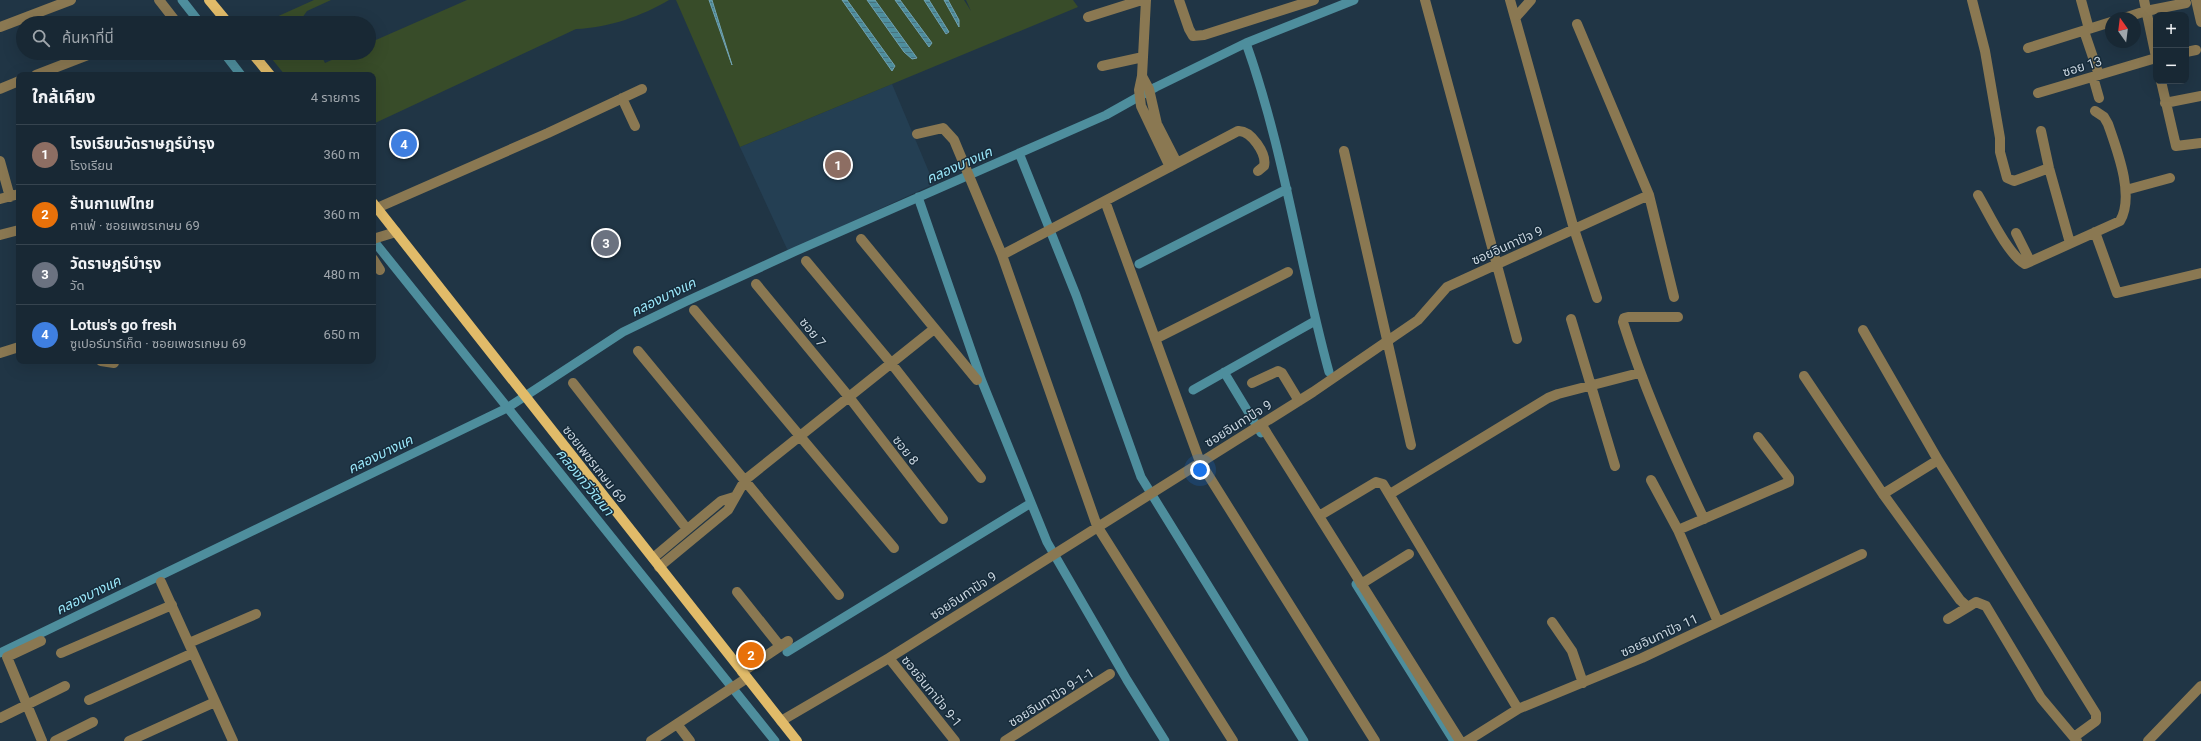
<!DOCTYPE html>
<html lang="th">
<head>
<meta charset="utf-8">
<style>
	:root { --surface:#182834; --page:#253440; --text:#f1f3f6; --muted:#9fa6ac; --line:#36444f; --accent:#8bbbb9 }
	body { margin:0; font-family:Roboto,"Noto Sans Thai",sans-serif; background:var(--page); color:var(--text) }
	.controls { position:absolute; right:12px; top:12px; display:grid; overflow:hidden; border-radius:8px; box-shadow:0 4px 16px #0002 }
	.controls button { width:36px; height:36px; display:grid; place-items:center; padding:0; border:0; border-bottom:1px solid var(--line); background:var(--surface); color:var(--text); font:20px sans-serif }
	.compass { position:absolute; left:2105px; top:12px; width:36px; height:36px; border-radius:50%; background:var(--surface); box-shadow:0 4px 16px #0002; rotate:346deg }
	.you { position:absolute; left:1200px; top:470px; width:14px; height:14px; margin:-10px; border:3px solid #fff; border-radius:50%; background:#1a73e8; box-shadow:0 0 0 6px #1a73e833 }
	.badge { display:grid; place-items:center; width:26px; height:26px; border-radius:50%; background:var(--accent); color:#fff; font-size:13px; font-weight:700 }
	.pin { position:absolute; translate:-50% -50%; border:2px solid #fff; box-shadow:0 1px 4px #0006 }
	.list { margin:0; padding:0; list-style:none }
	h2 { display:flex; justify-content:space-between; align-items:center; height:52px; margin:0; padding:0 16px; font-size:17px }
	h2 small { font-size:13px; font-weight:400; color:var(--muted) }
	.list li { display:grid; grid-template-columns:26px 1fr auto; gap:12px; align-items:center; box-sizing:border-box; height:60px; padding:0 16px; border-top:1px solid var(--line) }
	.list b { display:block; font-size:15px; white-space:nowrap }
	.list p { margin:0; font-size:13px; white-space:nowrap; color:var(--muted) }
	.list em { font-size:13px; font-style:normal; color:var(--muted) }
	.icon { flex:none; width:22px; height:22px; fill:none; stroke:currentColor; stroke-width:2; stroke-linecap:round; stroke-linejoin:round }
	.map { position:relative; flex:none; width:2201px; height:741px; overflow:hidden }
	.search { position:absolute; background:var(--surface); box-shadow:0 4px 16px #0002; left:16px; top:16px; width:360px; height:44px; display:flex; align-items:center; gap:10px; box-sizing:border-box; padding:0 14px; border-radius:22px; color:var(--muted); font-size:15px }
	.panel { position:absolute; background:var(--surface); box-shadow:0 4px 16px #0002; left:16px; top:72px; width:360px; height:292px; border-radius:8px }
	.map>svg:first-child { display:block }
	.built { fill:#243f53 }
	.grass { fill:#384c29 }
	.water { fill:url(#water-rules); stroke:#73a3b1 }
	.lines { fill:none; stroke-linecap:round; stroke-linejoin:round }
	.canal { stroke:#4e8e9d; stroke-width:9 }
	.minor { stroke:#8a7852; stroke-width:10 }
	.major { stroke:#e1bb69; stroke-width:10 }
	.labels { text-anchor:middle; stroke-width:3; stroke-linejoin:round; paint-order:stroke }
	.street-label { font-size:13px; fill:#c9d5df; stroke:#162b3a }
	.water-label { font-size:14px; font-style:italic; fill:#9ae6f9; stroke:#162b3a }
</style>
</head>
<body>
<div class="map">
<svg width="2201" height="741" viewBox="0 0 2201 741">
	<defs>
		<pattern id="water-rules" width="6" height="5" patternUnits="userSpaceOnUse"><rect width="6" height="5" fill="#4e8e9d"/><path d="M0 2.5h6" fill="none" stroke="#48737e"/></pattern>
	</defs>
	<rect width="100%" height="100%" fill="#203545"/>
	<path class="built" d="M892,84L934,184L788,251L740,147Z"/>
	<path class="grass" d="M314,0H331L307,11L302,18L305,23H263Z
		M467,0H669C642,16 608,28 576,29L373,124V75H285L267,53H320L325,63L347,53H369V43Z
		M676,0H709L727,52L712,0H842L892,71L895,66L847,0H867L904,52L917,58L875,0H895L929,47L931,43L900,0H924L946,34L949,32L929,0H944L959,26V20L948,0H964L971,11L966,0H1073L1078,7L740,147Z"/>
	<path class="water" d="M709,0H712L732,65Z
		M842,0H847L895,66L892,71Z
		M867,0H875L917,58L912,59L904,52Z
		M895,0H900L932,43L929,47Z
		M924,0H929L949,32L946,34Z
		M944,0H948L959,20V27Z"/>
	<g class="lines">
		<path class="canal" d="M182,0L200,23
			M1246,43C1284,150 1299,263 1329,372
			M224,53L241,75
			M1019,153L1076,295L1141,477L1304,741
			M918,197L981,379L1047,542L1127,680L1165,741
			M373,240L775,741
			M1139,264L1287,189
			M1224,372L1261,433
			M1193,390L1315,321
			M1356,584L1454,741
			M787,652L1031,503
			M0,653L507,408L623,332L687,301L796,251L1106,115L1156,87L1246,43L1354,0"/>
		<path class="minor" d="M159,0L177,23
			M1146,0L1142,76L1139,90L1141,106L1170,167
			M1179,0L1189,29L1193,36L1204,35L1314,0
			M1425,0L1517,339
			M1510,0L1574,229L1597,298
			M1972,0L1985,51L2000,138V152L2007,178L2014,181L2049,168
			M2081,0L2089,29
			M2144,0L2156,57
			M2196,0L2201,22
			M1088,17L1142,0
			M1515,18L1531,0
			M2124,18L2146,11L2186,3
			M1577,24L1649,195L1674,297
			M0,27L71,0
			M2084,31L2099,75
			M2028,48L2111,22
			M2186,52L2196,50
			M1102,66L1143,57
			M36,75L93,53
			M1142,76L1149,89L1157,124L1177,163
			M2093,77L2099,98
			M2161,81L2176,146L2201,143
			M0,89L19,81
			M2038,93L2156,58
			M622,98L635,126
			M2165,103L2201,96
			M2041,131L2049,168L2070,243
			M917,134L943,128L954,140L1002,255L1097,526L1233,741
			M1344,151L1411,445
			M0,161L10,197
			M2126,190L2170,178
			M1978,195C1988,212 2008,255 2025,264L2120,221C2135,196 2117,150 2108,124L2104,117L2095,111
			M0,199L19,194
			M1105,201L1200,462L1375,741
			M377,208L548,133L642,89
			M2095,232L2117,293L2201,273
			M2016,233L2030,261
			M0,235L19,230
			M373,239L396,232
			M861,239L977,380
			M1002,255L1238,131C1251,130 1267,154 1264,166L1258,171
			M373,259L380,270
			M806,261L891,363L981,478
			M756,284L849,397L943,519
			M694,310L894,548
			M1678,317H1628L1624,318L1623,322C1645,391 1673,455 1704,519
			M1571,319L1615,466
			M1863,330L1938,460
			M1155,339L1288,272
			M638,351L839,595
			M0,353L19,347
			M101,361L114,363
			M1804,376L1883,494L1960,600L1968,607L1976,602L1986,606L2041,698L2077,741
			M573,383L687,529
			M1252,383L1278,371L1282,373L1299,401
			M1261,424L1460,741
			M1651,480L1678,530L1718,622
			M1390,494L1548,398L1558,394L1639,373
			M1883,494L1938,460L2096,714V721L2074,737
			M1319,516L1376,482L1383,484L1518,709
			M1678,530L1789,482V478L1758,437
			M653,558L721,501L734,497
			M659,567L728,510L745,480L934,329
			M161,582L233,741
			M1361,584L1409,554
			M737,592L780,646
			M1948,619L1968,607
			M1552,622L1572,651L1583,683
			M41,641L7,657L42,741
			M189,643L256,614
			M61,653L172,605
			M889,658L955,741
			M742,672L788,641
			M89,700L193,653
			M0,718L65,686
			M781,721L889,658L1313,392L1418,320L1447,287L1649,195
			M677,724L690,741
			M55,741L93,722
			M129,741L215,702
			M651,741L747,678
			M1005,741L1110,674
			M1467,741L1518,709L1642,658L1862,554
			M2148,741L2201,686"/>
		<path class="major" d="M209,0L228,23
			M252,53L270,75
			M373,203L797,741"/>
	</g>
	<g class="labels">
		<g class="street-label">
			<text transform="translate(2082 66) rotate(-17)" y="5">ซอย 13</text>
			<text transform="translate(1507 245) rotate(-24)" y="5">ซอยอินทาปัจ 9</text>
			<text transform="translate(813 332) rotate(51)" y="5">ซอย 7</text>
			<text transform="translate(1238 423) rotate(-32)" y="5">ซอยอินทาปัจ 9</text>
			<text transform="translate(906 450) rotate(52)" y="5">ซอย 8</text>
			<text transform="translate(595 464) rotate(52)" y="5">ซอยเพชรเกษม 69</text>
			<text transform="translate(963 595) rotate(-33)" y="5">ซอยอินทาปัจ 9</text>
			<text transform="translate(1659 635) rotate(-25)" y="5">ซอยอินทาปัจ 11</text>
			<text transform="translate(932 691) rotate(51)" y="5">ซอยอินทาปัจ 9-1</text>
			<text transform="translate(1051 697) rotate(-32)" y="5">ซอยอินทาปัจ 9-1-1</text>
		</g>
		<g class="water-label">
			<text transform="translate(959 165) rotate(-24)" y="5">คลองบางแค</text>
			<text transform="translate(663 297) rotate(-26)" y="5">คลองบางแค</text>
			<text transform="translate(380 454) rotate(-26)" y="5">คลองบางแค</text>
			<text transform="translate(585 482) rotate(51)" y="5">คลองทวีวัฒนา</text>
			<text transform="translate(88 595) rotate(-26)" y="5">คลองบางแค</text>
		</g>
	</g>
</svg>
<div class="controls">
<button>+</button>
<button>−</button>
</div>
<svg class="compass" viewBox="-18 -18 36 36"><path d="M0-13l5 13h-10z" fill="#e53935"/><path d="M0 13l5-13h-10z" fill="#9fa6ac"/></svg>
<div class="you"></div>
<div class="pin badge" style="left:838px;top:165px;background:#8d6e63">1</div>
<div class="pin badge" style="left:751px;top:655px;background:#e8710a">2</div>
<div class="pin badge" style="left:606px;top:243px;background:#6b7280">3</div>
<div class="pin badge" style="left:404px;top:144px;background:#3f7fe0">4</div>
<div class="search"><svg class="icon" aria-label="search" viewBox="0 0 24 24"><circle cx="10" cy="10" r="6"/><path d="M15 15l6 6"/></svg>ค้นหาที่นี่</div>
<section class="panel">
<h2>ใกล้เคียง<small>4 รายการ</small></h2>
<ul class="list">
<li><span class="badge" style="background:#8d6e63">1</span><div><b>โรงเรียนวัดราษฎร์บำรุง</b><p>โรงเรียน</p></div><em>360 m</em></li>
<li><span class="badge" style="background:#e8710a">2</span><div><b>ร้านกาแฟไทย</b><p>คาเฟ่ · ซอยเพชรเกษม 69</p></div><em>360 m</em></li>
<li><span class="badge" style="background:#6b7280">3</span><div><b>วัดราษฎร์บำรุง</b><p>วัด</p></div><em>480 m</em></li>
<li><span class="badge" style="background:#3f7fe0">4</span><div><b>Lotus's go fresh</b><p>ซูเปอร์มาร์เก็ต · ซอยเพชรเกษม 69</p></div><em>650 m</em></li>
</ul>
</section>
</div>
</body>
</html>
